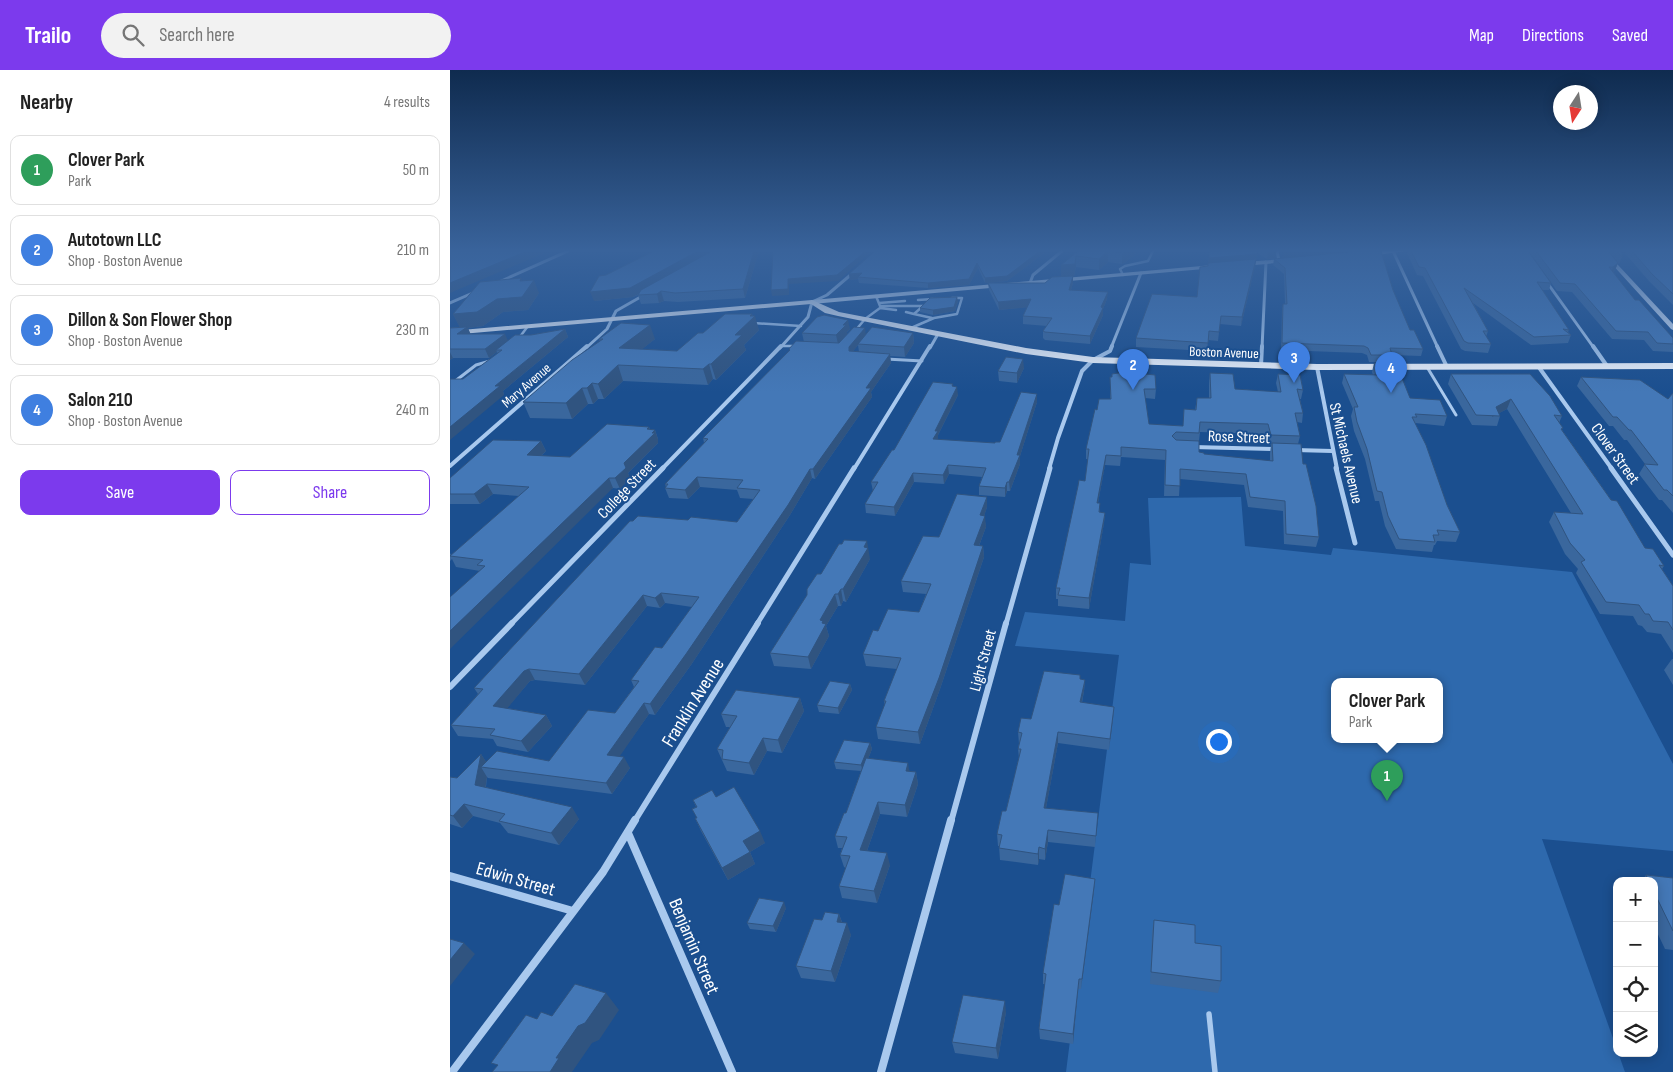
<!DOCTYPE html>
<html lang="en">
<head>
<meta charset="utf-8">
<style>
	:root { --surface:#fff; --page:#f2f2f2; --text:#222; --muted:#767676; --line:#e0e0e0; --accent:#7c3aed }
	body { margin:0; font-family:"Sofia Sans Condensed",sans-serif; background:var(--page); color:var(--text) }
	.controls { position:absolute; right:15px; bottom:15px; display:grid; overflow:hidden; border-radius:10px; box-shadow:0 2px 12px #0003 }
	.controls button { width:45px; height:45px; display:grid; place-items:center; padding:0; border:0; border-bottom:1px solid var(--line); background:var(--surface); color:var(--text); font:25px sans-serif }
	.compass { position:absolute; left:1103px; top:15px; width:45px; height:45px; border-radius:50%; background:var(--surface); box-shadow:0 2px 12px #0003; rotate:192deg }
	.you { position:absolute; left:768px; top:671px; width:18px; height:18px; margin:-12px; border:4px solid #fff; border-radius:50%; background:#1a73e8; box-shadow:0 0 0 8px #1a73e833 }
	.badge { display:grid; place-items:center; width:32px; height:32px; border-radius:50%; background:var(--accent); color:#fff; font-size:16px; font-weight:700 }
	.pin { position:absolute; translate:-50% -41px; filter:drop-shadow(0 1px 2px #0008) }
	.pin::after { content:''; position:absolute; top:26px; width:18px; height:15px; background:inherit; clip-path:polygon(0 0,100% 0,50% 100%) }
	.popup { position:absolute; left:881px; top:608px; width:112px; height:65px; box-sizing:border-box; display:grid; place-content:center; border-radius:10px; background:var(--surface); filter:drop-shadow(0 1px 4px #0005); font-size:16px; white-space:nowrap; color:var(--muted) }
	.popup b { font-size:19px; color:var(--text) }
	.popup::after { content:''; position:absolute; left:50%; top:100%; margin-left:-10px; border:10px solid transparent; border-top-color:var(--surface) }
	.list { margin:0; padding:0; list-style:none }
	h2 { display:flex; justify-content:space-between; align-items:center; height:65px; margin:0; padding:0 20px; font-size:21px }
	h2 small { font-size:16px; font-weight:400; color:var(--muted) }
	.list li { display:grid; grid-template-columns:32px 1fr auto; gap:15px; align-items:center; box-sizing:border-box; height:70px; margin:0 10px 10px; padding:0 10px; border:1px solid var(--line); border-radius:10px }
	.list b { display:block; font-size:19px; white-space:nowrap }
	.list p { margin:0; font-size:16px; white-space:nowrap; color:var(--muted) }
	.list em { font-size:16px; font-style:normal; color:var(--muted) }
	.actions { display:flex; gap:10px; padding:15px 20px }
	.actions a { flex:1; padding:11px 0; border:1px solid var(--accent); border-radius:10px; text-align:center; font-size:18px; color:var(--accent) }
	.actions .main { background:var(--accent); color:#fff }
	.icon { flex:none; width:28px; height:28px; fill:none; stroke:currentColor; stroke-width:2; stroke-linecap:round; stroke-linejoin:round }
	.map { position:relative; flex:none; width:1223px; height:1002px; overflow:hidden }
	header { display:flex; align-items:center; gap:30px; box-sizing:border-box; height:70px; padding:0 25px; background:var(--accent); color:#fff }
	header strong { font-size:24px }
	nav { display:flex; gap:28px; margin-inline-start:auto; font-size:18px }
	.search { width:350px; height:45px; background:var(--page); display:flex; align-items:center; gap:12px; box-sizing:border-box; padding:0 18px; border-radius:28px; color:var(--muted); font-size:19px }
	main { display:flex }
	aside { flex:1; background:var(--surface) }
	.map>svg:first-child { display:block }
	.green { fill:#2e69ad; fill-rule:evenodd }
	.lines { fill:none; stroke-linecap:round; stroke-linejoin:round }
	.lane-far2 { stroke:#a9c9ee; stroke-width:2.5 }
	.lane-far1 { stroke:#a9c9ee; stroke-width:3 }
	.lane { stroke:#a9c9ee; stroke-width:5.5 }
	.street-far4 { stroke:#a9c9ee; stroke-width:3 }
	.street-far3 { stroke:#a9c9ee; stroke-width:4 }
	.street-far2 { stroke:#a9c9ee; stroke-width:5 }
	.street-far1 { stroke:#a9c9ee; stroke-width:6 }
	.street { stroke:#a9c9ee; stroke-width:8 }
	.secondary { fill:#d6e6fa; fill-rule:evenodd }
	.primary { fill:#f0f6ff; fill-rule:evenodd }
	.wall { fill:#3a679d; fill-rule:evenodd }
	.shaded-wall { fill:#305480 }
	.building { fill:#4478b7; stroke:#305480 }
	.labels { text-anchor:middle; stroke-width:4; stroke-linejoin:round; paint-order:stroke }
	.far-street-label { font-size:14px; fill:#fff; stroke:#1b4f8f }
	.street-label { font-size:16px; fill:#fff; stroke:#1b4f8f }
	.near-street-label { font-size:19px; fill:#fff; stroke:#1b4f8f }
</style>
</head>
<body>
<header>
<strong>Trailo</strong>
<div class="search"><svg class="icon" aria-label="search" viewBox="0 0 24 24"><circle cx="10" cy="10" r="6"/><path d="M15 15l6 6"/></svg>Search here</div>
<nav><a>Map</a><a>Directions</a><a>Saved</a></nav>
</header>
<main>
<aside>
<h2>Nearby<small>4 results</small></h2>
<ul class="list">
<li><span class="badge" style="background:#2e9e5b">1</span><div><b>Clover Park</b><p>Park</p></div><em>50 m</em></li>
<li><span class="badge" style="background:#3f7fe0">2</span><div><b>Autotown LLC</b><p>Shop · Boston Avenue</p></div><em>210 m</em></li>
<li><span class="badge" style="background:#3f7fe0">3</span><div><b>Dillon &amp; Son Flower Shop</b><p>Shop · Boston Avenue</p></div><em>230 m</em></li>
<li><span class="badge" style="background:#3f7fe0">4</span><div><b>Salon 210</b><p>Shop · Boston Avenue</p></div><em>240 m</em></li>
</ul>
<div class="actions"><a class="main">Save</a><a>Share</a></div>
</aside>
<div class="map">
<svg width="1223" height="1002" viewBox="0 0 1223 1002">
	<rect width="100%" height="100%" fill="#1b4f8f"/>
	<path class="green" d="M791,427L795,476L881,485L883,478L1122,502L1223,694V781L1092,769L1175,1002H616L669,585L565,576L575,542L675,551L680,493L701,495L698,428ZM884,612H990V670H884Z"/>
	<g class="lines">
		<path class="lane-far2" d="M673,205L670,199L675,196L698,191L703,181
			M426,226L430,236H474
			M468,230L483,229
			M429,233L455,231
			M430,238L446,240
			M456,242L464,244L473,236
			M464,244L482,248
			M303,253L351,256
			M461,258L484,248L507,244L512,228H502
			M405,261L415,249L430,238
			M69,268L78,256
			M331,276H346"/>
		<path class="lane-far1" d="M436,289L472,291
			M977,297L1006,345
			M4,312L26,295L40,291"/>
		<path class="lane" d="M759,944L765,1002"/>
		<path class="street-far4" d="M827,181L829,191
			M943,181L988,278
			M1096,211L1144,278
			M49,212L118,181
			M580,213L583,205L612,181
			M0,233L25,222
			M136,278L157,259L166,241L194,225
			M330,278L358,247L362,232L377,225L404,202
			M480,278L488,264
			M661,278L691,203
			M812,278L816,192"/>
		<path class="street-far3" d="M987,276L997,297
			M1143,276L1157,296
			M811,296L812,276
			M1088,296L1162,399
			M867,297L887,399
			M743,377L827,379
			M845,380L882,381
			M0,396L137,276
			M212,399L331,276
			M404,399L480,276
			M599,399L608,368L632,301L643,290L660,281L662,276"/>
		<path class="street-far2" d="M886,398L905,473
			M1161,398L1223,485
			M61,554L213,398
			M307,554L404,398
			M556,554L600,398"/>
		<path class="street-far1" d="M0,617L62,553
			M184,752L308,553
			M501,752L556,553"/>
		<path class="street" d="M178,763L282,1002
			M0,806L123,841
			M2,1002L153,802L185,750
			M431,1002L501,750"/>
		<path class="secondary" d="M932,181H956L920,186L917,184Z
			M1150,181H1155L1223,254V260L1221,259Z
			M836,189L838,190V192L793,196L790,194L793,192Z
			M763,195L765,196V198L362,234L359,232L362,230Z"/>
		<path class="primary" d="M362,230L389,242L576,278L643,287L867,294L1223,293V299L867,300L643,293L576,284L388,246L375,243L361,234L0,265V261Z"/>
	</g>
	<path class="wall" d="M204,181H309L295,228L228,232L214,231L209,233L191,234L188,225L183,227L144,231L156,205Z
		M425,181H597L557,211L535,213L528,198L519,215L478,218L409,213L408,209L400,210L399,204Z
		M628,181H688L676,192L672,194L658,192L649,200L626,197L624,206H623V213L621,220L657,229L653,239V245L640,274L595,270L593,268V261L597,256L573,254V246L577,237L549,240L539,220L538,213H595L611,207Z
		M759,181H826L825,188L817,189L807,183L805,196L791,256L770,254L768,271L758,270L757,281L686,277V268L747,227L758,196Z
		M957,181H1078L1101,213L1099,220H1092L1119,260L1118,262L1121,265L1118,273L1081,275L1023,233L1038,261L1036,267L1041,274L1038,283L1015,281L1011,279L973,206L967,205L957,183Z
		M1079,181H1158L1168,193L1165,200L1163,202L1185,230L1223,268V282L1203,281L1194,270L1162,269L1122,222L1107,221Z
		M1158,181H1172V187L1169,194Z
		M1173,181H1223V235L1199,211Z
		M824,189L943,220L960,260L973,279L971,286L942,285L940,292H919L917,285L912,283L831,280L832,240L833,234H835L834,204L823,195Z
		M72,211L89,223L78,240L53,242L33,256L18,258L20,264L58,271L81,265L115,259L118,267L53,321L54,325L13,309L48,284L47,282L39,288H3L0,290V258L10,257L3,244Z
		M508,231L505,241L483,245L470,242V238Z
		M302,244L309,260L294,275L296,280L266,310L263,309L258,315L173,311L154,329H148L143,334H138L122,349L80,348L73,332L150,272L149,269H205L192,279L227,281L253,263Z
		M400,259L397,262V264L416,265L463,263L464,273L455,287L440,286L441,293L421,322L422,327L365,409L362,408L340,445L241,595L205,645L199,644L169,686L180,698L162,724L38,708L37,707L36,717L129,749L109,775L58,763L50,753L23,746L12,758L0,754V707L7,708L31,684L36,692L99,691L165,643L184,617L181,610L212,578L242,537L215,533L210,538L197,536L135,615L85,610L80,611L57,638L96,645L102,656L78,682L47,676L43,669L8,666L1,655L28,624L24,618L238,450L287,452L303,429L290,428L287,420L250,417L238,429L219,428L215,418L216,417L215,414L254,373L253,368L339,281V279L354,272L352,263ZM408,275L409,282L403,281Z
		M924,293L960,328L997,346L994,356L965,353L997,435L1010,462L1006,472L987,471L985,475H984L982,482L946,479L935,456L929,431H925L915,389L904,361L901,346L903,339L892,313L894,304L923,305L922,302Z
		M574,298L567,313L549,311L548,301Z
		M760,303L785,319L828,322L826,313L828,304L853,320L851,329H850L853,343L852,353L847,352L850,366L848,374L869,467L866,477L834,474L833,441L798,437L794,415L730,409L729,426H714L715,390L671,387L670,396L655,395L648,433L650,442L655,443L654,453L639,539L608,536V529H606V518L635,411L638,389H636V379L647,340L660,329V307L706,319L705,329L695,328L699,354L733,356L734,339L745,340L747,328H759V312ZM750,362L816,364L819,375H821L820,383V391L754,384L749,382V371Z
		M1001,304L1112,346L1109,353L1112,360L1195,478L1214,496L1212,499L1223,516V583L1211,564L1197,562L1192,556L1188,555L1183,546L1150,544L1126,503L1128,499L1115,484L1099,452L1104,442L1121,443L1057,339L1049,343L1050,346L1047,356L1022,355L998,314Z
		M1131,307L1218,329L1223,323V443L1212,430H1209L1189,404L1195,394L1177,370H1174L1163,356H1159L1127,316Z
		M503,316L508,325L488,365V370L545,373L550,372L587,332L570,386V394L560,421H557L555,427L529,425V416L532,407L499,404L494,414L464,412L445,446L416,443L415,434L423,421L421,412L444,380Z
		M199,357L200,359L205,360L208,369V373L178,403L180,408L170,419L163,418L30,501L6,497L2,489L0,491V483L1,485L69,426L43,424L30,434H0V408L91,371L96,381L91,386L120,387Z
		M537,427V437L534,446L536,457L529,476H533L534,487L490,619L470,674L428,669L426,657L435,636L434,631L447,599L416,596L413,584L428,561L469,542L476,524L453,522L451,511L489,467Z
		M420,489L396,532L393,531L391,536H388L376,556L379,566L361,599L324,596L320,583L371,504Z
		M1222,589H1223V615L1214,600Z
		M630,609L635,610L634,621L632,633L663,648L659,680L608,673L596,738L648,743L645,777L598,772L595,790L589,789L588,795L550,790L549,776H548L547,764L556,741L569,688L568,679L569,674L568,662L581,649Z
		M400,614L402,620L389,644L369,642L367,635Z
		M350,628L354,641L332,683L317,681L304,705L277,701L267,679L280,657H276L271,644Z
		M420,673L422,679L418,689L460,701L466,702L468,714L457,747L430,744L417,781L440,795L427,833L392,828L389,816L396,798L394,797L390,785L392,778H388L385,766L396,743L411,701L386,699L384,692Z
		M266,727L315,773L300,782L305,794L278,810L251,761L245,748H247L242,739L246,737L243,730Z
		M1196,805L1223,808V880L1215,879L1204,856V811H1192Z
		M644,820L631,919H628L623,974L590,969L589,959L595,914H593V903L609,835Z
		M336,838L326,862L300,859L297,853Z
		M389,844L392,852L401,865L385,912L351,908L346,896L372,850Z
		M704,850L745,873L771,911L768,923L700,914L702,861Z
		M556,942L548,989L505,983L502,972Z"/>
	<path class="shaded-wall" d="M77,181H99L0,223V213Z
		M248,181H266L183,227L144,231L140,222Z
		M304,181H309L295,228L293,219Z
		M416,181H422L388,211L339,214V225L322,226L321,220L338,209Z
		M590,181H597L557,211L535,213V208Z
		M658,181V192L649,200V189Z
		M677,181H688L676,192L672,194V183Z
		M892,181L891,183L832,188L833,182Z
		M826,182L825,188L817,189L818,183Z
		M807,184L805,196L791,256L792,247L758,194L759,188Z
		M626,186V197L624,206H623V213L619,227V220L611,207V195Z
		M527,193L528,198L519,215L478,218V213Z
		M1168,193L1165,200L1160,204L1163,197Z
		M412,203L408,207V209L400,210L399,204Z
		M71,208L76,221L84,210L89,223L78,240L53,242L33,256L18,258L21,265L7,264L10,258L3,244L70,211Z
		M211,221L214,231L209,233L207,224Z
		M658,222L657,229L653,239V245L640,274V266L651,237Z
		M507,227L508,231L505,241L483,245V240Z
		M581,229V237L549,240L548,232Z
		M302,244L303,248L305,246L309,260L294,275L296,280L266,310L261,294Z
		M398,250L400,259L397,262V265L388,274L386,265Z
		M200,255L205,269L175,293L169,278Z
		M415,258L416,266L408,274V275L400,285L399,277Z
		M115,259L118,267L53,321L54,325L0,370V357L45,316Z
		M463,263L464,273L455,287L454,277Z
		M55,264L59,273L46,280L47,282L39,288L35,279Z
		M0,282L3,288L0,290Z
		M440,284L441,293L421,322L422,327L365,409L363,399L416,318Z
		M573,289L574,298L567,313V303Z
		M259,294L263,309L258,315L253,299Z
		M168,295L173,311L154,329L148,314Z
		M142,313L148,329L143,334L137,318Z
		M507,317L508,325L488,365V369H483L485,361Z
		M132,318L138,334L122,349L116,333Z
		M587,324V332L570,386V394L560,421L559,412L567,385Z
		M1061,329L1057,339L1042,347L1046,337Z
		M199,357L202,366V363L205,360L208,369V373L178,403L180,408L170,419L165,408L174,393Z
		M91,371L96,381L81,395L77,385Z
		M656,385L655,395L646,443L647,433Z
		M498,395L499,404L494,414L493,405Z
		M360,399L362,408L340,445L241,595L205,645L200,634Z
		M463,403L464,412L445,446L444,437Z
		M247,407L250,417L238,429L235,420Z
		M159,408L163,418L0,579V561Z
		M557,412V421L555,427V418Z
		M37,414L43,424L30,434L24,424Z
		M537,427V437L531,456L530,445Z
		M655,443L654,453L639,539V528Z
		M535,446L536,457L525,486L524,475Z
		M417,471L420,489L396,532L393,519Z
		M533,476L534,487L490,619L470,674L468,662Z
		M391,519L393,531L391,536L388,524Z
		M211,523L215,533L210,538L205,528Z
		M385,524L388,536L376,556L379,566L361,599L358,587L370,550Z
		M193,525L197,536L135,615L129,604Z
		M79,599L85,610L80,611L50,647L43,636L74,601Z
		M635,610L634,621L629,644L630,632Z
		M400,614L402,620L389,644L388,638Z
		M350,628L354,641L332,683L328,670Z
		M194,633L199,644L163,696L157,685Z
		M664,637L663,648L659,680L660,669Z
		M96,645L102,656L78,682L71,671Z
		M608,662V673L594,749V738Z
		M313,668L317,681L304,705L299,693Z
		M420,673L422,679L413,702L411,695Z
		M31,684L39,696L31,697L37,707L34,727L25,715Z
		M174,687L180,698L162,724L156,713Z
		M458,693L460,705L456,701Z
		M466,702L468,714L457,747L455,735Z
		M428,732L430,744L413,792L410,780Z
		M14,734L23,746L12,758L3,746Z
		M122,737L129,749L109,775L101,763Z
		M598,760V772L595,790V779Z
		M310,761L315,773L300,782L305,794L278,810L272,798L293,771Z
		M589,777V789L588,795V784Z
		M437,783L440,795L427,833L424,821Z
		M645,809L644,820L631,919L632,909Z
		M334,832L336,838L326,862L323,856Z
		M389,844L393,856L387,852Z
		M397,853L401,865L385,912L381,901Z
		M14,873L25,884L0,916V890Z
		M629,909L628,919L623,974V964Z
		M156,923L169,940L149,970L142,973L122,1002H100L106,988L128,956Z
		M555,931L556,942L548,989L546,978Z"/>
	<path class="building" d="M0,181H77L0,213Z
		M204,181H248L180,218L140,222L149,206L156,205Z
		M262,181H304L293,219L225,223L211,221L207,224L188,225L191,220Z
		M323,181H416L387,205L338,209V219L321,220Z
		M425,181H590L557,206L535,208L527,193L519,209L478,213L408,207L412,203L399,204Z
		M628,181H677L672,183L658,181L649,189L626,186L625,194L611,195Z
		M759,181H807V184L759,188Z
		M816,181H826V182L818,183Z
		M909,181H931L943,220L960,260H964L973,279L940,278L942,285H921L918,278L914,276L832,273L833,234H837L835,198L824,189Z
		M961,181H1078L1101,213L1087,212L1119,260L1113,259L1121,265L1084,267L1014,218L1038,261H1033L1041,274L1018,273L1014,271L975,198L969,197Z
		M1086,181H1158L1168,193L1163,197H1159L1185,230H1189L1223,268V274L1207,273L1198,262L1166,261L1125,214L1110,213Z
		M1167,181H1172V187Z
		M1182,181H1223V224L1202,204Z
		M806,189L792,247L771,246L769,262L759,261L758,273L686,268L702,224L747,227L750,197L758,196V193Z
		M623,206L619,220L658,222L651,237L653,238L640,266L595,262L593,261L602,248L573,246L581,229L548,232L538,213H595L602,207Z
		M71,208L70,211L84,210L72,227L47,229L27,242L3,244L30,212Z
		M507,227L504,237L483,240L470,238L480,228Z
		M275,244H302L300,246H305L285,265H292L261,294H259L253,299L168,295L148,314L142,313L137,318H132L116,333L73,332L122,290L153,269H149L171,253L200,255L169,278L227,281L248,263H253Z
		M374,245L398,250L393,255H396L386,265L352,263L367,247Z
		M17,257L7,264H55L35,279H0V258Z
		M404,257L415,258L399,277V281L440,284L416,318H421L363,399H360L338,435L236,584L200,634L194,633L157,685L174,687L156,713L31,697L47,681L99,691L138,640L165,643L189,611L181,610L205,577L212,578L249,527L211,523L205,528L193,525L129,604L79,599L74,601L43,636L96,645L71,671L40,665L45,659L1,655L33,619L24,618L180,451H183L188,446L238,450L241,447L287,452L310,420L287,418L293,410L247,407L235,420L215,418L218,414H215L258,369L253,368L340,280L339,279L346,271L389,273Z
		M422,257L463,263L454,277L408,274Z
		M115,259L45,316H50L0,357V309H13L52,280H46L65,265H81Z
		M556,287L573,289L567,303L548,301Z
		M924,293H946L960,328L990,330L997,346L965,344L967,347H962L976,375L997,435L1010,462L987,460L989,465H983L985,472L949,469L938,446L932,422L927,421L917,379L907,352L904,337H908L894,304L929,305Z
		M675,302L705,305L706,319H694L699,354L733,356L734,339L746,340L747,328H761L760,303L783,304L785,319L831,322L828,304L850,305L853,320L847,319L853,343H845L850,366L821,365L818,354L750,352L749,363L726,362L722,366L726,370L749,371V382L754,383V384L823,391L822,373L851,374L853,394H856L866,436L869,467L836,464L835,431L800,427L796,404L730,399V416L715,415L716,380L671,377V386L656,385L647,433H650L649,442L655,443L639,528L608,525L610,518H606L628,416L629,410L635,411L639,379H636L645,339L647,340L649,329H661L660,307H662V304Z
		M1001,304H1080L1100,326L1112,346L1104,345L1113,358L1111,359L1161,430L1167,431L1195,478L1203,479L1214,496L1209,495L1223,516V560L1218,552L1203,551L1199,544H1195L1189,535L1156,532L1131,492L1135,490L1120,473L1104,442L1133,444L1061,329L1046,337L1050,346L1026,345Z
		M1131,307L1190,310L1218,329L1223,323V426L1217,420H1214L1194,394L1208,395L1181,360H1179L1167,347H1163Z
		M483,312L503,314L502,316L507,317L485,361H488L483,369L545,373V372H550L571,322L587,324L567,385H570L559,412H557L555,418L529,416L536,398L498,395L493,405L463,403L444,437L415,434L428,412H421L442,380H444Z
		M157,354L199,357L197,359L205,360L202,363H205L174,393L176,398L165,408H159L0,561V527L35,496L27,495L33,490L0,486L79,417L37,414L24,424H0V408L43,370L91,371L77,385L120,387Z
		M507,424L537,427L530,445L535,446L524,475L533,476L489,608L468,662L426,657L436,631H434L451,588L413,584L423,560L428,561L438,539L469,542L481,514L451,511L473,466L489,467Z
		M394,470L417,471L414,477L418,478L393,519H391L388,524H385L370,550L373,551L372,553L376,554L358,587L320,583L357,525V519L367,504H371L389,474H392Z
		M594,601L630,605V609L635,610L630,632L664,637L660,669L608,662L594,738L648,743L646,766L598,760L595,779L589,777L588,784L549,778L552,765L547,764L552,741H556L571,679H568L572,663L568,662L571,648L581,649Z
		M380,611L400,614L388,638L367,635Z
		M286,620L350,628L328,670L313,668L299,693L272,689L273,680L267,679L287,646L271,644Z
		M394,670L420,673L411,695L384,692Z
		M31,684L25,715L122,737L101,763L49,751L55,744L14,734L3,746L0,745V707L7,708Z
		M416,688L458,693L456,701L466,702L455,735L428,732L410,780L437,783L424,821L389,816L400,786L390,785L397,767L385,766L394,743H396Z
		M284,717L310,761L293,771L300,782L272,798L245,748H247L242,739L247,737L243,730L262,720L266,727Z
		M615,804L645,809L632,909H629L623,964L589,959L596,904L593,903L604,834L609,835Z
		M1196,805L1223,808V861L1204,822V811H1199Z
		M309,828L334,832L323,856L297,853Z
		M375,842L389,844L387,852L397,853L381,901L346,896L364,849L372,850Z
		M704,850L745,855V873L771,876V911L701,902Z
		M0,869L14,873L0,890Z
		M125,914L156,923L135,953L128,956L106,988H109L100,1002H42L48,995L41,993L76,945L87,949L91,942L102,946Z
		M513,925L555,931L546,978L502,972Z"/>
	<linearGradient id="sky" x2="0" y2="1"><stop stop-color="#0f2b4f"/><stop offset="0.56" stop-color="#39639b"/><stop offset="1" stop-color="#39639b" stop-opacity="0"/></linearGradient>
	<rect width="1223" height="322" fill="url(#sky)"/>
	<g class="labels">
		<g class="far-street-label">
			<text transform="translate(774 282) rotate(2)" y="5">Boston Avenue</text>
			<text transform="translate(76 315) rotate(-41)" y="5">Mary Avenue</text>
		</g>
		<g class="street-label">
			<text transform="translate(789 366) rotate(2)" y="6">Rose Street</text>
			<text transform="translate(897 383) rotate(77)" y="6">St Michaels Avenue</text>
			<text transform="translate(1166 383) rotate(54)" y="6">Clover Street</text>
			<text transform="translate(176 418) rotate(-46)" y="6">College Street</text>
			<text transform="translate(532 590) rotate(-75)" y="6">Light Street</text>
		</g>
		<g class="near-street-label">
			<text transform="translate(242 632) rotate(-58)" y="7">Franklin Avenue</text>
			<text transform="translate(66 808) rotate(16)" y="7">Edwin Street</text>
			<text transform="translate(245 876) rotate(67)" y="7">Benjamin Street</text>
		</g>
	</g>
</svg>
<div class="controls">
<button>+</button>
<button>−</button>
<button><svg class="icon" aria-label="locate" viewBox="0 0 24 24"><circle cx="12" cy="12" r="6"/><path d="M12 2v4M12 18v4M2 12h4M18 12h4"/></svg></button>
<button><svg class="icon" aria-label="layers" viewBox="0 0 24 24"><path d="M12 4l9 5-9 5-9-5zM3 14l9 5 9-5"/></svg></button>
</div>
<svg class="compass" viewBox="-18 -18 36 36"><path d="M0-13l5 13h-10z" fill="#e53935"/><path d="M0 13l5-13h-10z" fill="#767676"/></svg>
<div class="you"></div>
<div class="pin badge" style="left:937px;top:731px;background:#2e9e5b">1</div>
<div class="popup"><b>Clover Park</b>Park</div>
<div class="pin badge" style="left:683px;top:320px;background:#3f7fe0">2</div>
<div class="pin badge" style="left:844px;top:313px;background:#3f7fe0">3</div>
<div class="pin badge" style="left:941px;top:323px;background:#3f7fe0">4</div>
</div>
</main>
</body>
</html>
